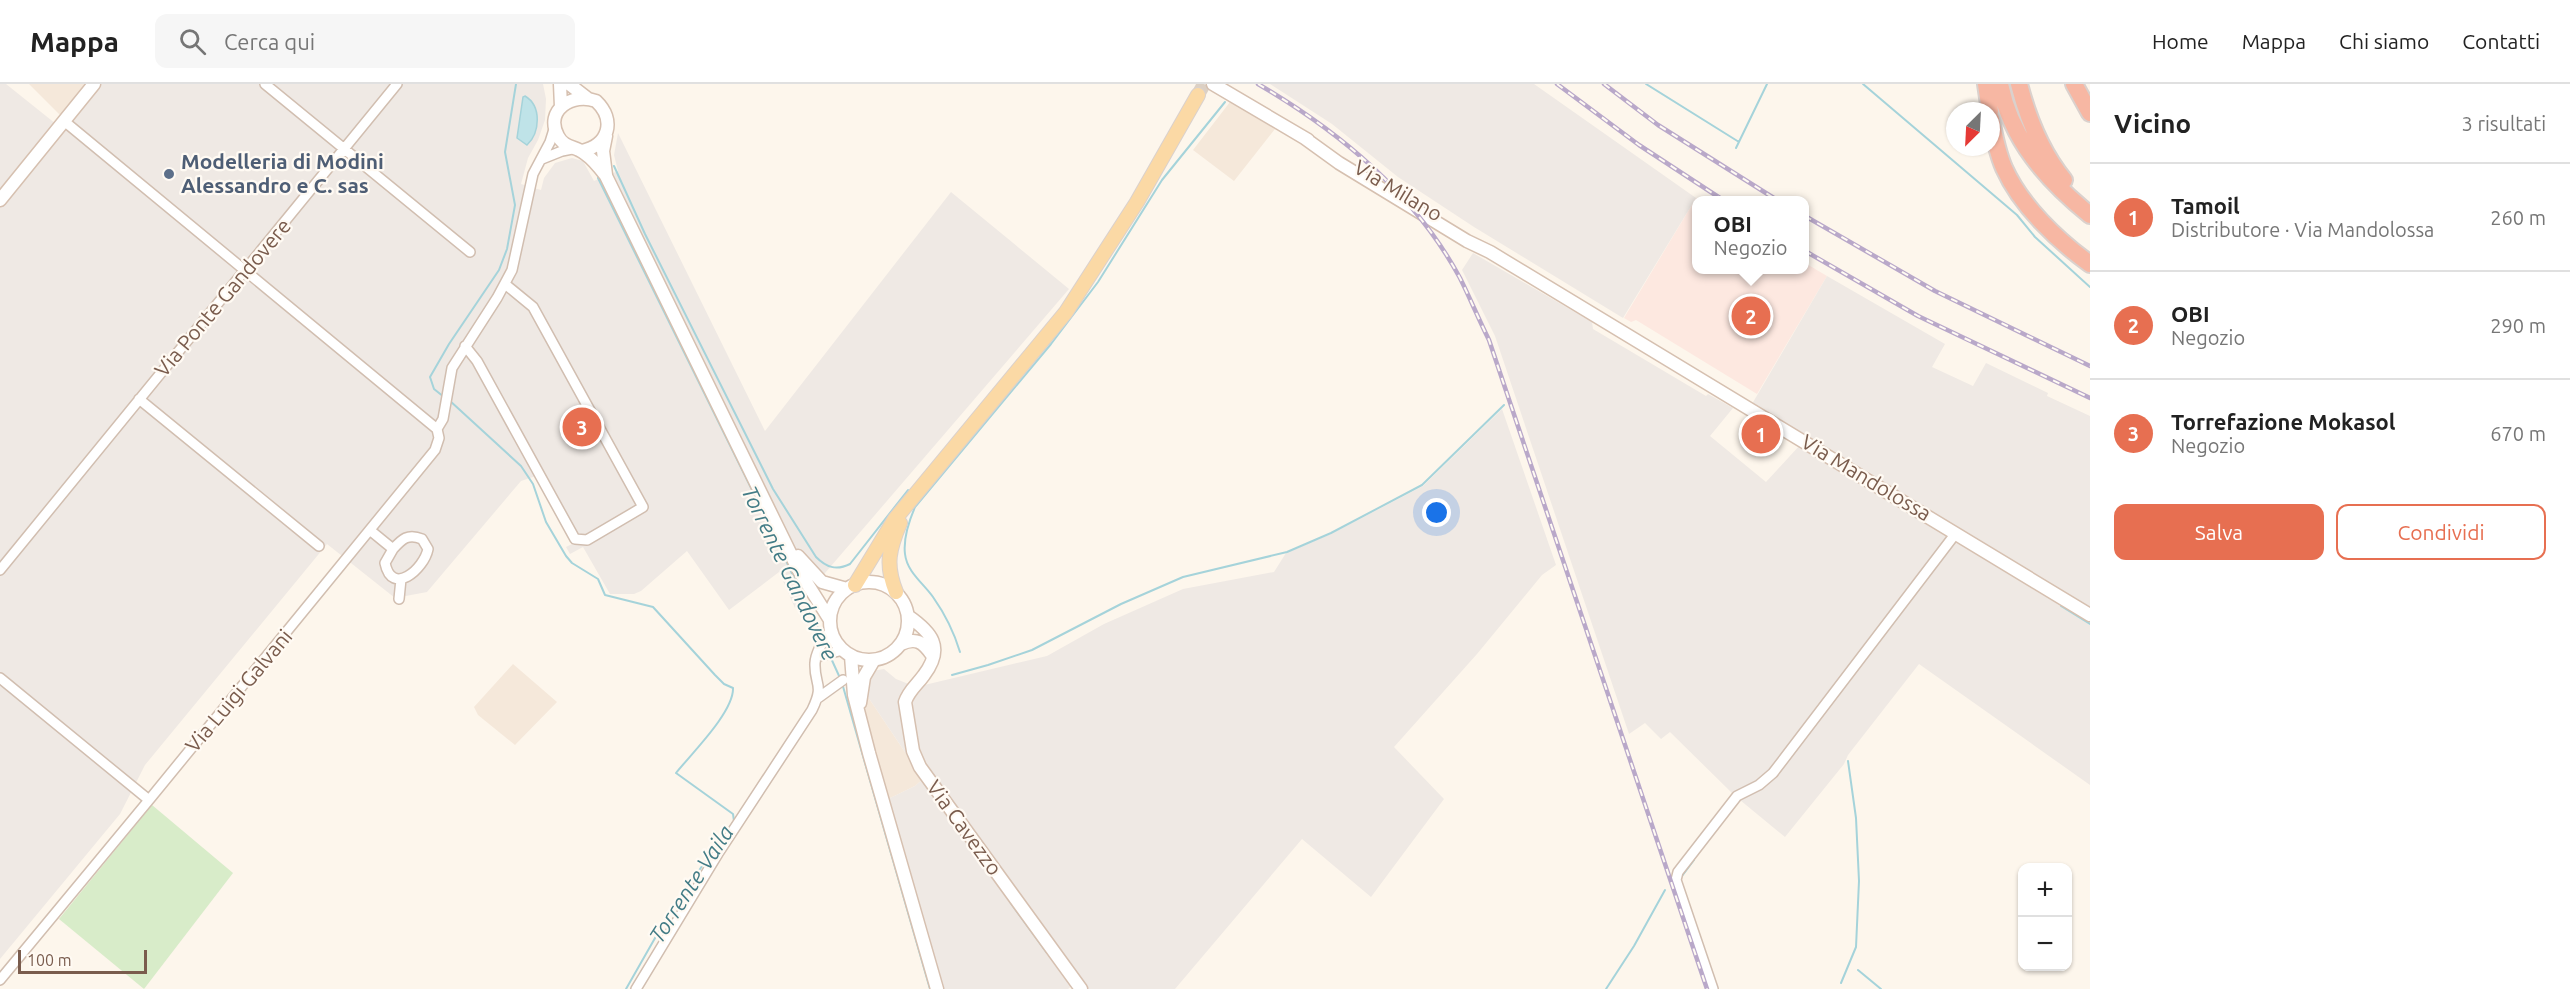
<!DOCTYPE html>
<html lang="it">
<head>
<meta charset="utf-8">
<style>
	:root { --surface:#fff; --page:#f6f6f6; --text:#222; --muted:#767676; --line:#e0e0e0; --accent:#e76f51 }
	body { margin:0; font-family:Ubuntu,sans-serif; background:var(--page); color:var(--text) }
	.controls { position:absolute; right:18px; bottom:18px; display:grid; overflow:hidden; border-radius:12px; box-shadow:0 2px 4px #0004 }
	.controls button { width:54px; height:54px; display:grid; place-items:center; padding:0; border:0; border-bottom:2px solid var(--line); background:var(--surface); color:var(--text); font:30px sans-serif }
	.compass { position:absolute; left:1946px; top:18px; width:54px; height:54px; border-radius:50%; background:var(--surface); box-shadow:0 2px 4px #0004; rotate:204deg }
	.scale { position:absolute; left:18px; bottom:15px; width:129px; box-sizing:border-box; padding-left:6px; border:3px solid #7a5c4d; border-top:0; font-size:16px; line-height:21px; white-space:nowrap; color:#7a5c4d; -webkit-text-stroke:4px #fffaf3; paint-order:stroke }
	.you { position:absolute; left:1437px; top:429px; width:21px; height:21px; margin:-15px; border:4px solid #fff; border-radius:50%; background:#1a73e8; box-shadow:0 0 0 9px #1a73e833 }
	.badge { display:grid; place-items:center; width:39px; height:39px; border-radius:50%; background:var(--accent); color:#fff; font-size:20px; font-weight:700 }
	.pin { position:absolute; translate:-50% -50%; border:3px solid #fff; box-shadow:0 2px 6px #0006 }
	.popup { position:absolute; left:1692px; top:112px; width:117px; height:78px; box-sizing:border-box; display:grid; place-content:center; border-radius:12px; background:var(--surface); filter:drop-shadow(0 2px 4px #0005); font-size:20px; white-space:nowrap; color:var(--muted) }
	.popup b { font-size:22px; color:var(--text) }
	.popup::after { content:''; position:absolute; left:50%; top:100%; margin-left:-12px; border:12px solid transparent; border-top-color:var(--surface) }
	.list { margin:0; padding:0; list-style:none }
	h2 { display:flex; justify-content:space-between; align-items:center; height:78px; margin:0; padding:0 24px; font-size:26px }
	h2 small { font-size:20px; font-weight:400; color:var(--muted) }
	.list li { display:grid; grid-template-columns:39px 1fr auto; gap:18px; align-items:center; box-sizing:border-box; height:108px; padding:0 24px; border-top:2px solid var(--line) }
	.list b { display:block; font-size:22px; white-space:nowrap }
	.list p { margin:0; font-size:20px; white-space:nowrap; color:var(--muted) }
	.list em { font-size:20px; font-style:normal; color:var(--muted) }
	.actions { display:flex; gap:12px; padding:18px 24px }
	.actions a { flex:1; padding:14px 0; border:2px solid var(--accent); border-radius:12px; text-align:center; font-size:21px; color:var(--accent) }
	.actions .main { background:var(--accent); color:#fff }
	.icon { flex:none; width:33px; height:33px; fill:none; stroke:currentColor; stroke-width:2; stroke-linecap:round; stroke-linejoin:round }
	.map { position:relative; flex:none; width:2090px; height:905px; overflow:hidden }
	header { display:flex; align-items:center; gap:36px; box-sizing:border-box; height:84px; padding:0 30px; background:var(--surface); border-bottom:2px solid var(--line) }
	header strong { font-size:28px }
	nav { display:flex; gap:33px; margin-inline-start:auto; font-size:21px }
	.search { width:420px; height:54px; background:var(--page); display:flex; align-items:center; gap:15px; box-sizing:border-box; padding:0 21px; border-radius:12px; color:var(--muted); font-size:22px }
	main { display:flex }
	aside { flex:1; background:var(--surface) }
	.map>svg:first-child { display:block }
	.residential { fill:#f5e8da }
	.commercial { fill:#fde8e0 }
	.industrial { fill:#efe9e4 }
	.green { fill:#d8ecc9 }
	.water { fill:#bfe3e8; stroke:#a5d3da; stroke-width:1.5 }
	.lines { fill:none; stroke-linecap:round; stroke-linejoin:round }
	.stream { stroke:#a5d3da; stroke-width:2 }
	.primary-tunnel { stroke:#dcd0c4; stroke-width:14; stroke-dasharray:14 7; stroke-linecap:butt }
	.street-casing { stroke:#d1beb0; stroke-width:12 }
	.secondary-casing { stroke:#d6c0b0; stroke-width:15 }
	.primary-casing { stroke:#dad1cd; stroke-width:16 }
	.highway-casing { stroke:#dad1cd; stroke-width:20 }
	.street { stroke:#fff; stroke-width:9 }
	.secondary { stroke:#fff; stroke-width:12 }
	.primary { stroke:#fbd9a5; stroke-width:14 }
	.highway { stroke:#f7b7a3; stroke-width:16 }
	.rail-casing { stroke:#b9a8c9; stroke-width:4.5 }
	.rail { stroke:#fffaf3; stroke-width:2; stroke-dasharray:7; stroke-linecap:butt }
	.service-dot { fill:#5c6f8a; stroke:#fffaf3; stroke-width:2 }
	.labels { text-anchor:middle; stroke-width:4.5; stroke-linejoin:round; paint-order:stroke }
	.service-label { font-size:21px; font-weight:bold; fill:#4e5e75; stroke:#fffaf3; text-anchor:start }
	.street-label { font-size:21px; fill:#7a5c4d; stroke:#fffaf3 }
	.water-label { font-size:22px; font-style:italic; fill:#437c86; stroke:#fffaf3 }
</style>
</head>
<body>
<header>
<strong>Mappa</strong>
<div class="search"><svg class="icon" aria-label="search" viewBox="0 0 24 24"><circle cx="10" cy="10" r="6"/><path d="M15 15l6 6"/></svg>Cerca qui</div>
<nav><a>Home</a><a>Mappa</a><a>Chi siamo</a><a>Contatti</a></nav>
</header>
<main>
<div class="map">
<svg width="2090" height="905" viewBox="0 0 2090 905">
	<rect width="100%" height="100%" fill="#fdf6ec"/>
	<path class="residential" d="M29,0H99L67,38Z
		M1230,18L1275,45L1234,97L1193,66Z
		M513,580L557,618L515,661L478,631L474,623Z
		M864,607L923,695L915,702L886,716L871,664L862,615Z"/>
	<path class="commercial" d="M1696,114L1701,116H1697V186H1805V179L1827,192L1757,310L1636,236L1631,238L1624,234Z"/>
	<path class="industrial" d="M0,0H6L61,44L99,0H543L546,15L545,36L538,56L528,74L521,100L541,106L544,94L555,79L572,74L583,77L594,97L618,87L614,71L618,49L765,347L951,108L1069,205L795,524L779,488L729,526L687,467L641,507L634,510H610L583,463L570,470L566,463L574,459L536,392L521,397L427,508L395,514L327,460L145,681L120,730L0,875Z
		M1270,0H1534L1696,114L1623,234L1474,143L1398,93L1332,40Z
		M1473,169L1592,238L1593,245L1706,312L1708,310L1733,324L1710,352L1766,398L1800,361L1949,452L1773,682L1758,696L1732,709L1670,648L1661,655L1645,639L1629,650L1495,252L1462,186Z
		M1827,192L1945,260L1932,283L1973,302L1986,279L2048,309L2047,312L2090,332V525L1752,320Z
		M1502,325L1556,481L1542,491L1477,570L1394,663L1444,715L1371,813L1302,755L1175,905H1085L1079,896L1068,905H938L886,716L915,702L923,695L864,607L872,587L884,585L896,595L916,603L1047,572L1104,540L1183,505L1274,488L1286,469L1331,450L1423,402Z
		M1955,456L2090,538V701L1919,580L1848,671L1844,680L1785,753L1740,716L1766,701Z"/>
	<path class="green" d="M152,721L233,789L144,905L59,835Z"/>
	<path class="water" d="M525,12C542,22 540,49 527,61L517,54L523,13Z"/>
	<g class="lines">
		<path class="stream" d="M1646,0L1739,58
			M1863,0L2017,131L2035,153L2090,203
			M1736,64L1767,0
			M614,82L645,150L773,405L816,473C826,483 836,487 850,480L908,406
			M598,94L759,420
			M444,313L434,305L430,293L449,260L499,186L507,165L515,121L505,68L516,0
			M449,316L521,382L533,400L546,438L566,472L572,479L598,495L605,511L653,523L715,591L724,600L733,604C734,628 691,670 676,689L733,730L734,737L671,826L626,905
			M763,428L822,553
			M2061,522L2090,540
			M960,568C954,548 945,530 933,513C923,499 907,488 905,470C903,454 909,437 915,423L1051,260L1098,198L1162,96L1225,18
			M830,572L840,594
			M952,591L988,581L1032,566L1121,520L1183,493L1287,468L1331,449L1422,401L1504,321
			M842,599L930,905
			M1682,792L1694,776
			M1010,818L1047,869
			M1858,886L1881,905
			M1841,899L1856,863L1859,797L1856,734L1848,677
			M1606,905L1634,862L1665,806"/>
		<path class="primary-tunnel" d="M1198,11L1204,0"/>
		<defs>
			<path id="street" d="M265,0L470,168
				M542,75L562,67L572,65
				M465,262L477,277L575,455L587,456L643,423L533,223L505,200
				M139,315L319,462
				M437,345L443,335L452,284L497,214L512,186L533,90L550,58L555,42
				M371,447L393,465L385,479C392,513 424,485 428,465L422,455C408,449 402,455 393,465
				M0,486L397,0
				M399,515L401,495
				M816,573L843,566
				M0,594L149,716L435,366L439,354L437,345L64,37
				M818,614L843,596
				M0,896L149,716
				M636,905L719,768L812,626C825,599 814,602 815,579C816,566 825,555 831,545
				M1713,905L1676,796L1678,788L1737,712L1759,701L1773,689L1956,449"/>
			<path id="secondary" d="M560,0L561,23
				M569,0L587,14
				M1213,0L1308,56
				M606,52L603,67L606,91
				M1303,53L1339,79L1467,157L1490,168L2090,531
				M582,67C609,61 616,36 596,17C573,8 544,26 558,52C564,64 575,62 584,69C593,75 600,84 606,92L798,485L830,536
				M0,116L94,0
				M798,472L822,498L847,505
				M830 537a39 39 0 1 1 78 0a39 39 0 1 1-78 0Z
				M908,532C931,548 945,563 924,591C917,601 909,606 905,618L913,667L920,683L1081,905
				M901,560C916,553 923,558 932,571
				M851,572L854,611L869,669L937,905
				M860,619L864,593L874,576"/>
			<path id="primary" d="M855,501L895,435L1066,228L1137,118L1198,11
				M896,508C885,481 889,465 900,439"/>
			<path id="highway" d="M1986,0L1990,27
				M2000,0C2011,56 2047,96 2090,131
				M2019,0C2028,35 2041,68 2064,96
				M2074,0L2090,29
				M1991,35C1994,52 1997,68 2004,84C2021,122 2057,156 2090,180"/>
		</defs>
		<use href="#street" class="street-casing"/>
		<use href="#secondary" class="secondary-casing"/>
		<use href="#primary" class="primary-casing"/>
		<use href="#highway" class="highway-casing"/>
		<use href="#street" class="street"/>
		<use href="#secondary" class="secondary"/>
		<use href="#primary" class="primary"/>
		<use href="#highway" class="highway"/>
		<defs>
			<path id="rail" d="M1258,0C1340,48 1414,109 1460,194C1470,214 1479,236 1489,256L1707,905
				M1557,0L1639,61L1723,116
				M1604,0L1658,41L1777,116
				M1805,132L1935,207L2090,282
				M1805,167L1918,232L2090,314"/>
		</defs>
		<use href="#rail" class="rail-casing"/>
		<use href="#rail" class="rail"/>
	</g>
	<circle class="service-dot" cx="169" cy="90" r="6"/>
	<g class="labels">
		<g class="service-label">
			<text x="181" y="85">Modelleria di Modini<tspan x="181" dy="24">Alessandro e C. sas</tspan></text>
		</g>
		<g class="street-label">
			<text transform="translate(1398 107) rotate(31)" y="7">Via Milano</text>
			<text transform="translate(223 214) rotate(-50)" y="7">Via Ponte Gandovere</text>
			<text transform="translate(1866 394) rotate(31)" y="7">Via Mandolossa</text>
			<text transform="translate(239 607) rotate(-50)" y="7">Via Luigi Galvani</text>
			<text transform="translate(964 744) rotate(54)" y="7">Via Cavezzo</text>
		</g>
		<g class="water-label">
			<text transform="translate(790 489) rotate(64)" y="8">Torrente Gandovere</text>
			<text transform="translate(691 800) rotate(-57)" y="8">Torrente Vaila</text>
		</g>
	</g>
</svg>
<div class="controls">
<button>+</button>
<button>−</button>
</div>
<svg class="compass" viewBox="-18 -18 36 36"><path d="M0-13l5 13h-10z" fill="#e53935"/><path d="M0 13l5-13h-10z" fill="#767676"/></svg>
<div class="scale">100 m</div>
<div class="you"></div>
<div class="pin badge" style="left:1761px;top:350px">1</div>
<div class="pin badge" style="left:1751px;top:232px">2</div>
<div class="popup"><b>OBI</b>Negozio</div>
<div class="pin badge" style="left:582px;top:343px">3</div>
</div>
<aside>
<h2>Vicino<small>3 risultati</small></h2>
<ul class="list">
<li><span class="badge">1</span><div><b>Tamoil</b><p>Distributore · Via Mandolossa</p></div><em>260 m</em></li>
<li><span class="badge">2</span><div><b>OBI</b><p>Negozio</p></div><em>290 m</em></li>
<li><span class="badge">3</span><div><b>Torrefazione Mokasol</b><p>Negozio</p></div><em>670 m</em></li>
</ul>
<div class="actions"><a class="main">Salva</a><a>Condividi</a></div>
</aside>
</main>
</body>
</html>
